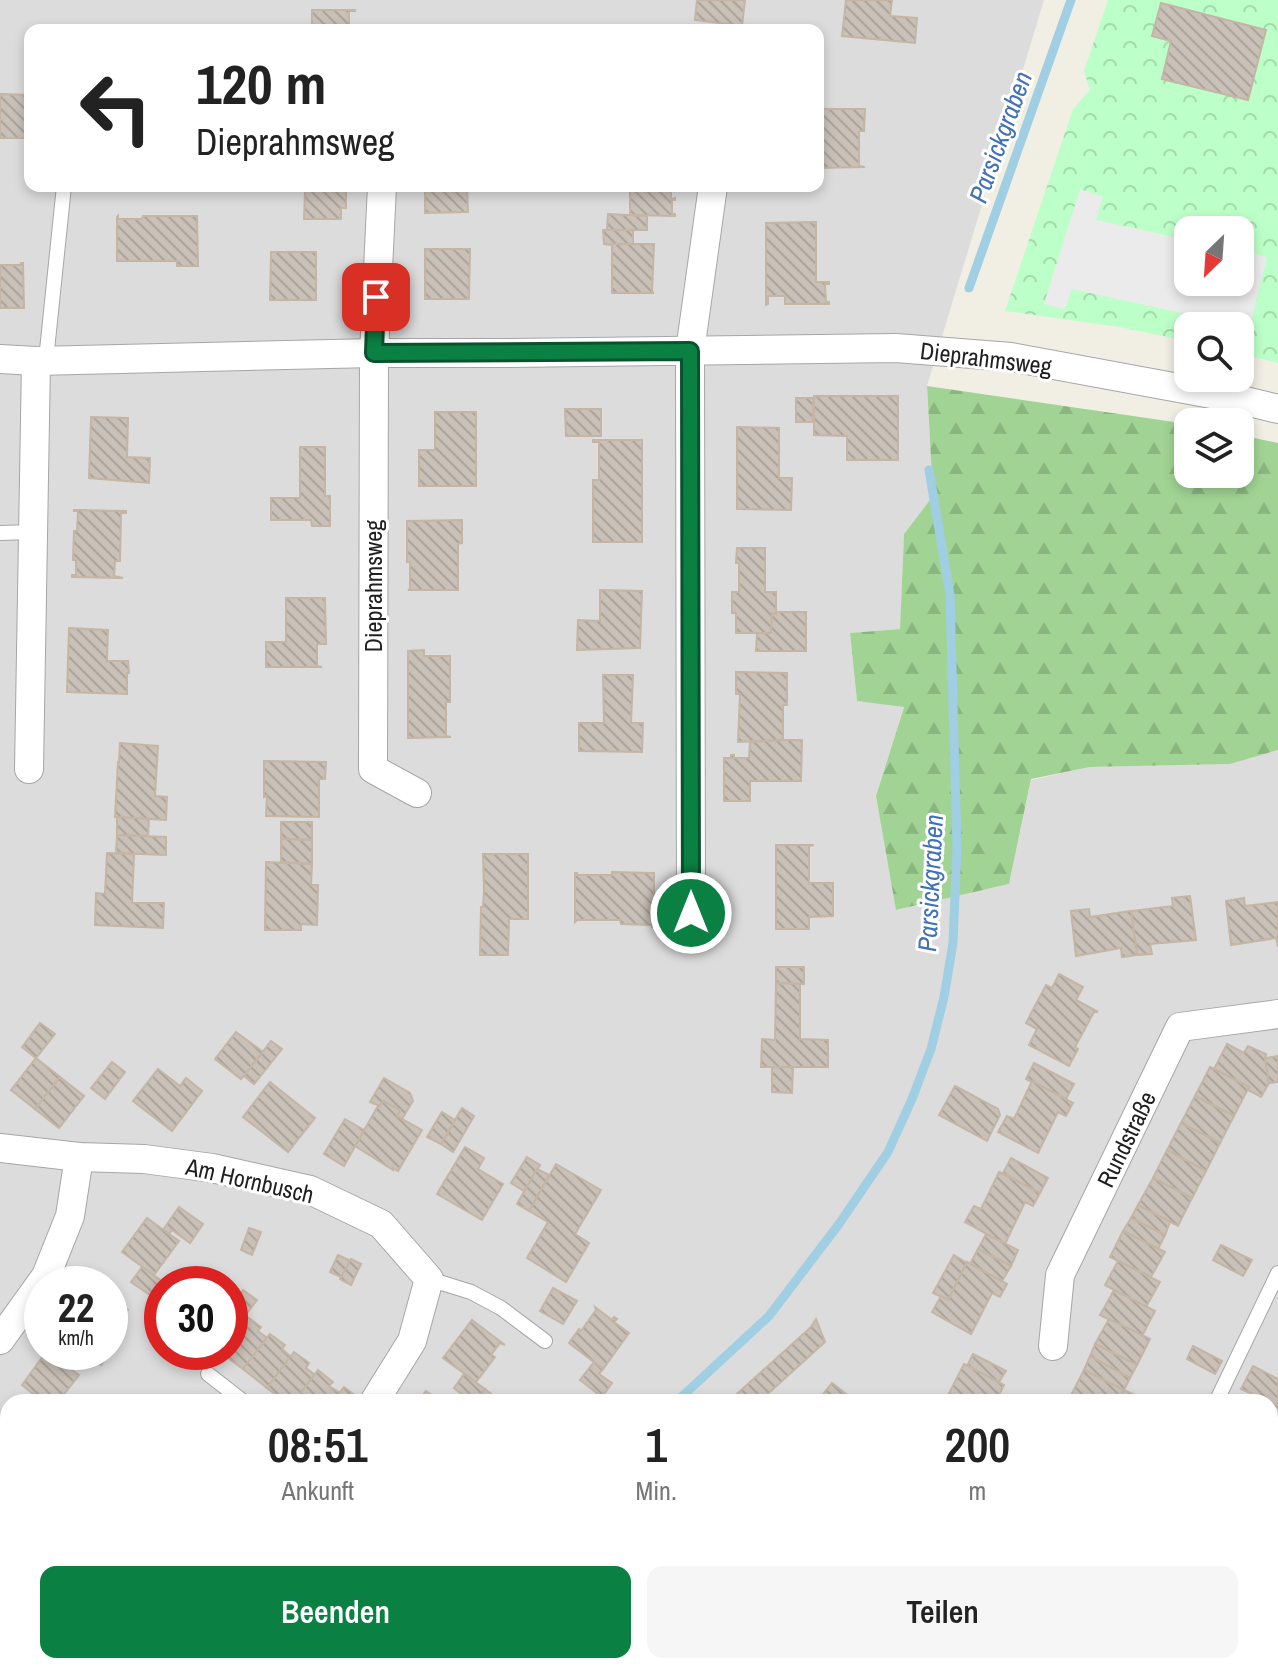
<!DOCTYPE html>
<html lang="de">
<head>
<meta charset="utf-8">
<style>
	body { margin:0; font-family:"Archivo Narrow",sans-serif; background:#f6f6f6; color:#222; height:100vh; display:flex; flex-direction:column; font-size:30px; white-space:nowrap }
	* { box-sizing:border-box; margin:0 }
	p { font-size:26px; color:#767676 }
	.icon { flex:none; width:44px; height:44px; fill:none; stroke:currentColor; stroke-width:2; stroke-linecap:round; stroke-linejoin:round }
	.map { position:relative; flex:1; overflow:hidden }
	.details { position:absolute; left:0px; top:1394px; width:1278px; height:280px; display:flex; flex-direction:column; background:#fff; border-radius:24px 24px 0 0; box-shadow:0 4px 12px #0003 }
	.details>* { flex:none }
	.hud { position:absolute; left:24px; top:24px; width:800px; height:168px; border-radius:16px; box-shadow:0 4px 12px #0003; background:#fff; color:#222; overflow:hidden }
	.needle { width:52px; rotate:205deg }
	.fabs { position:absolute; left:1174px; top:216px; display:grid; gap:16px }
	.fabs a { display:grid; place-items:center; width:80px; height:80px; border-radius:16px; background:#fff; box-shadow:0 4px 12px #0003; font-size:40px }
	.speed { position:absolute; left:24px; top:1266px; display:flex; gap:16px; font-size:40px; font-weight:700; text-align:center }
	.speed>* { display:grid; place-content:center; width:104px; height:104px; border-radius:50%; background:#fff; box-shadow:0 4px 12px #0003; line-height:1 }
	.speed small { font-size:20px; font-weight:400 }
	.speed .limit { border:12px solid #d22; background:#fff; color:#111 }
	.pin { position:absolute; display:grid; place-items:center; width:68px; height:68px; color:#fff; margin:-34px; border-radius:16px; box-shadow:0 4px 12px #0006 }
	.me { position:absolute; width:88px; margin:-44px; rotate:0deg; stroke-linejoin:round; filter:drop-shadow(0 0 6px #0008) }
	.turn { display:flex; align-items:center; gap:28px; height:168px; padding:0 40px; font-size:36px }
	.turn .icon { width:104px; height:104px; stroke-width:2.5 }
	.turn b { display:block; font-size:56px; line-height:68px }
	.eta { display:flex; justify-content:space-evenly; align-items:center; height:136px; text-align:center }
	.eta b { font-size:48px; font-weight:600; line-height:56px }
	.button { display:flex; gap:16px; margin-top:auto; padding:16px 40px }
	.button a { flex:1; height:92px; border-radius:16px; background:#0b8043; color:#fff; font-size:32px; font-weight:600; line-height:92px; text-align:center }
	.button a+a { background:#f6f6f6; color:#222 }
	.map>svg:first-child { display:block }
</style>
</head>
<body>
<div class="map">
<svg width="1278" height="1674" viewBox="0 0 1278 1674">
	<defs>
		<pattern id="forest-firs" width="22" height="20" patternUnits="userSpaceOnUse" patternTransform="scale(2)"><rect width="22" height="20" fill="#a1d494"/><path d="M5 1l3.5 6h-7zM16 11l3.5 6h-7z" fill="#8ab67f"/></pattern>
		<pattern id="park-crowns" width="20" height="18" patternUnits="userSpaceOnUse" patternTransform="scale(2)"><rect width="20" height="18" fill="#bdffc8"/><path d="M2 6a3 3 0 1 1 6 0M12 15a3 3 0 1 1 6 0" fill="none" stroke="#a2daab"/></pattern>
		<pattern id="building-back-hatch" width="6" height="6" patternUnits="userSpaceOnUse" patternTransform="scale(2)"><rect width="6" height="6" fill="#c9c0b7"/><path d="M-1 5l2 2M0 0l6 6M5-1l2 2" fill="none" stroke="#aca59d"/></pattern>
	</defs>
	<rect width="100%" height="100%" fill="#f1eee4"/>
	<!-- residential -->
	<path fill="#dddcdc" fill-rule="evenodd" d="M0,0H1044L927,386L933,496L904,534L900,629L850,633L857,701L904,706L876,796L897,910L1009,884L1031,780L1090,767L1230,764L1278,750V1674H0ZM30,30H818V186H30ZM42,1284H110V1352H42ZM162,1284H230V1352H162ZM8,1402H1270V1666H8Z"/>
	<!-- forest -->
	<polygon fill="url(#forest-firs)" points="927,386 1188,424 1188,474 1240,474 1240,435 1278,443 1278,750 1230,764 1090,767 1031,779 1009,884 896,910 876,796 904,707 857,701 850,633 900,629 904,534 933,496"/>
	<!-- park -->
	<path fill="url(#park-crowns)" fill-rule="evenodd" d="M1108,0H1278V363L1240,354V326H1188V341L1119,327L1005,311L1073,109L1090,90L1084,71ZM1188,230H1240V282H1188Z"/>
	<!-- parking -->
	<polygon fill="#ebebeb" points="1080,189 1103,197 1096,220 1188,240 1188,282 1240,282 1240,251 1267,257 1249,330 1240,326 1072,289 1065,309 1044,304"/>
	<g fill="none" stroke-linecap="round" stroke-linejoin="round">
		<!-- stream -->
		<g stroke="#a0cee3" stroke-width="9">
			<polyline points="969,288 1071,0"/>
			<polyline points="676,1402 769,1316 839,1224 888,1152 912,1099 931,1049 944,997 953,943 957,846 950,595 929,470"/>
			<polyline points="378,1674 387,1666"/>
		</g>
	</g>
	<!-- building -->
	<g fill="url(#building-back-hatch)" stroke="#c4b5a5" stroke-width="2">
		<polygon points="697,0 745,0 742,26 695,20"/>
		<polygon points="846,0 892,0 890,16 917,18 915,43 842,36"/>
		<polygon points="1161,3 1266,30 1248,100 1162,79 1171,41 1152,36"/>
		<polygon points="312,10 355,10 355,11 349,11 349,30 312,30"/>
		<polygon points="0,94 30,95 30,138 0,138"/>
		<polygon points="819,109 865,109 864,131 859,131 859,166 865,167 819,168"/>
		<polygon points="289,186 346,186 346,208 341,208 341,219 304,219 305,191 289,191"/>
		<polygon points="425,186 467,186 468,212 425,213"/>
		<polygon points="630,186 671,186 671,199 675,198 675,200 672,200 672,214 675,214 675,216 630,215"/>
		<polygon points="608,214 647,216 647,230 607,230"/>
		<polygon points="118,216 118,219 142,219 143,216 197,216 198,266 177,266 177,261 117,261 117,217"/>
		<polygon points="816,222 816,282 829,282 829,284 825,284 826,302 829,302 829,304 785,304 785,296 768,296 768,304 766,305 766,223"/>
		<polygon points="603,230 633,230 633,244 604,244"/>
		<polygon points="604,244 654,244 652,292 654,293 612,293 612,245"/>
		<polygon points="425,249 470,249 469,299 425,299"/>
		<polygon points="271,252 316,252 316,300 270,300"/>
		<polygon points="21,263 23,263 24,308 0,308 0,265 21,265"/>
		<polygon points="814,396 898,396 898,460 847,460 847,436 814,435"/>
		<rect x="796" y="398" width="17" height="24"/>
		<polygon points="565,409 601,409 601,436 566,436"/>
		<polygon points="435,412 476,412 476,486 419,486 419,450 435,450"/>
		<polygon points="91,417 128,418 127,457 150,458 149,483 89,478"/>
		<polygon points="737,427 779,428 779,478 792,478 791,510 737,509"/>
		<polygon points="593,440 642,440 642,542 593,542 593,480 599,480 599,442 593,442"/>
		<polygon points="300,447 325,447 325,496 330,496 330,526 312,526 311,520 271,520 271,498 300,498"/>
		<polygon points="74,510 126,511 126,513 121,513 120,561 115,561 114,576 123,578 72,577 72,575 76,575 76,560 73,560 74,531 77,531 78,511 74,511"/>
		<polygon points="462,520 462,543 458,544 458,590 408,590 410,589 410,562 407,562 407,521"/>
		<polygon points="737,548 765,548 765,592 776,592 776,614 772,613 771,633 736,633 736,613 732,613 732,592 739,592 739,563 736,563"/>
		<polygon points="600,590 642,591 640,648 577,650 578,620 600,621"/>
		<polygon points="286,598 325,598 326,644 317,644 317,666 322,667 266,667 266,642 286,642"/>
		<polygon points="776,612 806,612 806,651 756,651 757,633 771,633 772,613 776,614"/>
		<polygon points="69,628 108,630 107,661 128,661 129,673 127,673 127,694 67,692"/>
		<polygon points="424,650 424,656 450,656 450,702 446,702 446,736 451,737 408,738 408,651"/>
		<polygon points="736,672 787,673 787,705 783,705 783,740 738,742 740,694 736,694"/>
		<polygon points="603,675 633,675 631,723 643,723 642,752 579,751 579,723 604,723"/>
		<polygon points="783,740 802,740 801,781 750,781 750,801 724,801 724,758 731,758 731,755 734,755 734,758 749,758 750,742"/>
		<polygon points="120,743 158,746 155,796 167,797 166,820 115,817 118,762 119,762"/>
		<polygon points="264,761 326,762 325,779 319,779 319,817 266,816 267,796 264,797"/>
		<polygon points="117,817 149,819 148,836 117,835"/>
		<polygon points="281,822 312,822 312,840 281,839"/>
		<polygon points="117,835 166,837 166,855 116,853"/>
		<polygon points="281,839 312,840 312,864 281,862"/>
		<polygon points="776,845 814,845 809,846 809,883 833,883 833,916 809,917 809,929 776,929"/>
		<polygon points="107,853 134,854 132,903 164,903 163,928 95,925 96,893 105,894"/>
		<polygon points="483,854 528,854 528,919 509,919 508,955 480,955 481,907 483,907 484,891"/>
		<polygon points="266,862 312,864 311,885 318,885 317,925 301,924 301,930 265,930"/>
		<polygon points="612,872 654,873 654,927 652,927 652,925 621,924 620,920 577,920 575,922 575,873 577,873 577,875 612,875"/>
		<polygon points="1190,896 1196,940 1150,944 1152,954 1137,955 1131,911 1173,906 1172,898"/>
		<polygon points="1244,898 1245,906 1278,902 1278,947 1276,938 1231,945 1226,901"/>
		<polygon points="1089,909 1090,917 1131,911 1137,955 1122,957 1121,948 1076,956 1071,911"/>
		<polygon points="776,967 804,967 804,984 776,983"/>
		<polygon points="1059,974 1083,987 1076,1000 1098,1012 1094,1012 1075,1047 1078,1049 1069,1066 1029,1045 1037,1029 1026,1023 1046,985 1052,988"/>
		<polygon points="776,983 800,984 800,1039 828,1040 828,1067 761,1067 762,1039 775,1040"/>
		<polygon points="40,1023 55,1034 36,1058 22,1047"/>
		<polygon points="236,1032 263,1052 241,1079 215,1059"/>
		<polygon points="271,1041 282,1049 254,1084 244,1076"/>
		<polygon points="1227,1044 1244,1053 1248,1046 1266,1054 1265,1058 1269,1083 1261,1097 1248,1090 1249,1087 1214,1069"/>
		<polygon points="1278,1056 1278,1082 1269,1083 1265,1058"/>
		<polygon points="36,1058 60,1077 35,1109 11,1090"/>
		<polygon points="112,1062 125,1072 105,1099 91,1088"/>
		<polygon points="1034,1063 1074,1084 1066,1099 1026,1079"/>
		<polygon points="772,1067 793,1067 792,1093 772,1092"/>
		<polygon points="1210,1067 1249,1087 1234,1116 1195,1096"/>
		<polygon points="158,1069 180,1086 186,1078 202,1091 172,1131 133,1101"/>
		<polygon points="60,1077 84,1096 59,1128 35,1109"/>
		<polygon points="384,1078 410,1093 413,1101 402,1119 397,1116 400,1110 383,1101 380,1106 370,1102"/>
		<polygon points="1032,1081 1073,1103 1066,1116 1058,1112 1038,1153 998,1132 1007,1116 1014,1119"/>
		<polygon points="270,1082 315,1118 288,1152 243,1117"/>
		<polygon points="955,1086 998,1109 1000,1115 987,1141 939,1115"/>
		<polygon points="1195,1096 1234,1116 1220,1143 1181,1123"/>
		<polygon points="383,1101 400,1110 397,1116 422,1130 398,1171 393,1168 393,1170 355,1146 378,1106 380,1106"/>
		<polygon points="462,1108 474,1116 453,1152 441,1144"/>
		<polygon points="442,1112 455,1120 441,1144 427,1137"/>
		<polygon points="345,1119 364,1130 344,1166 324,1154"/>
		<polygon points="1181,1123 1220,1143 1206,1171 1167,1150"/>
		<polygon points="465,1147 484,1158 478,1169 503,1184 482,1220 437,1194"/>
		<polygon points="1167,1150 1206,1171 1192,1198 1153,1178"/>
		<polygon points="527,1157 540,1165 524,1191 511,1183"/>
		<polygon points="1011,1158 1048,1178 1040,1193 1003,1173"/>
		<polygon points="556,1164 601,1190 575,1234 589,1243 566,1282 527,1258 548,1222 529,1211"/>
		<polygon points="537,1169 549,1175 529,1211 517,1204"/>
		<polygon points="999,1172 1040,1193 1033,1206 1025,1202 1005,1244 965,1222 974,1206 981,1209"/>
		<polygon points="1153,1178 1192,1198 1178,1226 1138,1205"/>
		<polygon points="1138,1205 1170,1222 1165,1235 1131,1218"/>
		<polygon points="179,1207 203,1224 190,1243 172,1230 169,1234 163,1230"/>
		<polygon points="147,1218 179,1241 154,1275 122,1252"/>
		<polygon points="1131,1218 1165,1235 1158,1249 1123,1231"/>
		<polygon points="249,1228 261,1232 252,1255 241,1250"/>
		<polygon points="1123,1231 1165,1252 1151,1277 1110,1257"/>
		<polygon points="986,1234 1018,1250 1011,1266 978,1249"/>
		<polygon points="1221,1245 1252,1260 1243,1276 1213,1260"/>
		<polygon points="978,1249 1011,1266 1002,1281 970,1264"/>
		<polygon points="338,1255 351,1261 341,1277 330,1272"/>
		<polygon points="954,1255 967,1263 948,1300 933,1293"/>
		<polygon points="351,1259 361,1264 351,1285 340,1279"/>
		<polygon points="1118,1261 1160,1282 1146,1307 1105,1285"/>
		<polygon points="967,1262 1007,1284 1000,1297 992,1293 971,1334 932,1312 941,1296 948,1300"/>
		<polygon points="142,1267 163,1282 153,1297 131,1282"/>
		<polygon points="553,1288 577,1301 563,1324 540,1311"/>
		<polygon points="243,1290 257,1300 234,1330 230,1326 230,1311"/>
		<polygon points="1114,1290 1155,1311 1142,1336 1100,1315"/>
		<polygon points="110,1296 128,1310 110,1334"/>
		<polygon points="595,1307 612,1320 614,1317 617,1319 614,1322 629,1333 603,1369 569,1343 579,1329 581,1331 596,1310"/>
		<polygon points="246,1316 261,1327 258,1331 267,1338 243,1369 220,1352 230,1352 230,1336"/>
		<polygon points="816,1319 825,1342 759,1402 728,1402 811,1327"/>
		<polygon points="1109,1319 1150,1339 1137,1365 1095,1344"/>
		<polygon points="472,1320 505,1345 500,1343 491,1355 495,1357 476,1382 443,1358"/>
		<polygon points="270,1334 285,1345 282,1349 291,1357 267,1388 243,1369"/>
		<polygon points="1095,1344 1137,1365 1130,1378 1090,1356"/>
		<polygon points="1193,1346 1222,1361 1215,1374 1187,1359"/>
		<polygon points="110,1349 112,1350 101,1365 84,1352 110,1352"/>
		<polygon points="46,1352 79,1375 58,1402 43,1402 22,1385"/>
		<polygon points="294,1352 309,1363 306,1368 315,1375 294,1402 285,1402 267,1388"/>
		<polygon points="973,1354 1006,1371 999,1382 967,1366"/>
		<polygon points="1090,1356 1130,1378 1124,1390 1084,1370"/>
		<polygon points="594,1362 603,1369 599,1374 612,1383 602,1397 580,1380"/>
		<polygon points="964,1364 1004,1385 997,1399 989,1395 985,1402 936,1402 938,1398 945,1401"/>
		<polygon points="1253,1366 1278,1379 1278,1408 1270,1402 1241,1389"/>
		<polygon points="318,1370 333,1382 329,1386 340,1393 333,1402 294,1402"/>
		<polygon points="1084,1370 1124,1390 1118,1402 1079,1402 1070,1397"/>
		<polygon points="464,1374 485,1389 475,1402 472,1402 454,1388"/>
		<polygon points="832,1383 850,1397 847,1402 817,1402"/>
		<polygon points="344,1387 357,1397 353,1402 333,1402"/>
		<polygon points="485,1389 499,1400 497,1402 475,1402"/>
		<polygon points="1124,1390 1139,1397 1137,1402 1118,1402"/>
		<polygon points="426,1391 442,1402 418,1402"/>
		<polygon points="0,1419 8,1425 8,1469 3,1475 0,1473"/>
		<polygon points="1270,1444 1278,1449 1278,1477 1270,1473"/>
		<polygon points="0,1473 8,1479 8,1501 0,1496"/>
		<polygon points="0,1597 8,1603 8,1637 0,1648"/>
		<polygon points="177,1666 215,1666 209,1674 176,1674 172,1672"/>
		<polygon points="215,1666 233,1666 244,1674 209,1674"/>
		<polygon points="493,1666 526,1666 518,1674 501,1674"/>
		<polygon points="718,1666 711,1674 704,1674 694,1667"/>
		<polygon points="718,1666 742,1666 735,1674 711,1674"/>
		<polygon points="742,1666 760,1666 762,1668 765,1666 775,1673 735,1674"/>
		<polygon points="1079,1666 1111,1666 1105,1674 1073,1674"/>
	</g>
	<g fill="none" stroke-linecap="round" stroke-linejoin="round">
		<defs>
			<g id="lane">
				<polyline points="46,360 64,186"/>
				<polyline points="0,533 33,532"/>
				<polyline points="429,1279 471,1292 501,1308 545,1341"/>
				<polyline points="208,1374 244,1402"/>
				<polyline points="1216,1402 1278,1273"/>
			</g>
			<g id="street">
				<polyline points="382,186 374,353 373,769 417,793"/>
				<polyline points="0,359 36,361 374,353 510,353 896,348 1011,357 1233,398 1278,409"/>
				<polyline points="29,769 36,361"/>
				<polyline points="691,913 690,351 713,186"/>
				<polyline points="0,1148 79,1157 144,1159 212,1168 310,1190 381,1224 429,1279 412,1341 374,1402"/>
				<polyline points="0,1340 46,1276 70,1216 79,1157"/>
				<polyline points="1053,1346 1060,1275 1180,1027 1278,1014"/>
				<polyline points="639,1666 648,1674"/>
				<polyline points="1001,1674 1008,1666"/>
			</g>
		</defs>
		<!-- lane casing -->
		<use href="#lane" stroke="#a6a6a6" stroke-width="16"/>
		<!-- street casing -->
		<use href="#street" stroke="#a6a6a6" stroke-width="30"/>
		<!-- lane -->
		<use href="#lane" stroke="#fff" stroke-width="14"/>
		<!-- street -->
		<use href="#street" stroke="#fff" stroke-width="28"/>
	</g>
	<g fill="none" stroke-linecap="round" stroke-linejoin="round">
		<defs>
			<polyline id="route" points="376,297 374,353 690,351 691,913"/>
		</defs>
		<!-- route casing -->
		<use href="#route" stroke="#07532c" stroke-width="20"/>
		<!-- route -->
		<use href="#route" stroke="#0b8043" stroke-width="14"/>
	</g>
	<g text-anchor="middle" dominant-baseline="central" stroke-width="6" stroke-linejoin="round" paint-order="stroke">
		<!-- street labels -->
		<g font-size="24" fill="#1f1f1f" stroke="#fff">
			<text transform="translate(986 358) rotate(7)">Dieprahmsweg</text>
			<text transform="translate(373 586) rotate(-90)">Dieprahmsweg</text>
			<text transform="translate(1126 1139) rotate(-64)">Rundstraße</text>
			<text transform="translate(250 1180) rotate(13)">Am Hornbusch</text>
		</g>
		<!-- water labels -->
		<g font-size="26" font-style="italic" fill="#4172b9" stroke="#fff">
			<text transform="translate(1000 137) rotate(-70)">Parsickgraben</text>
			<text transform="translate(930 883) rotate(-87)">Parsickgraben</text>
		</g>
	</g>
</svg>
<div class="fabs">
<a><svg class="needle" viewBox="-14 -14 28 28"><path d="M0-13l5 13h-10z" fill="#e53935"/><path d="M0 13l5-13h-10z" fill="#767676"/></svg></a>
<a><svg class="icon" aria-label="search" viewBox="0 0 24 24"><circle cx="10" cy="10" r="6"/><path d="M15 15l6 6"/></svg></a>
<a><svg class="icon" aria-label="layers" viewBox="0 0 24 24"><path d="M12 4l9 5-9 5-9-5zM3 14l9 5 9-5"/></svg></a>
</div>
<div class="speed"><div>22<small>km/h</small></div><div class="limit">30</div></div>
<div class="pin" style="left:376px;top:297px;background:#d93025"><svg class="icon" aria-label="arrive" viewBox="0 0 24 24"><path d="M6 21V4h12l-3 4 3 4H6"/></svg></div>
<svg class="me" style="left:691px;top:913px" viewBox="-20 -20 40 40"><circle r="17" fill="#0b8043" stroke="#fff" stroke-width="3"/><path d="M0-11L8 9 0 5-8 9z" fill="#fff"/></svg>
<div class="hud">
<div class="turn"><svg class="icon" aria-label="left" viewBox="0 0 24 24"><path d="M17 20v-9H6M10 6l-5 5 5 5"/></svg><div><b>120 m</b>Dieprahmsweg</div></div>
</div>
<section class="details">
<div class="eta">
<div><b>08:51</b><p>Ankunft</p></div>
<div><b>1</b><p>Min.</p></div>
<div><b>200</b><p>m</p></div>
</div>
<div class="button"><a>Beenden</a><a>Teilen</a></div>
</section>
</div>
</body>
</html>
